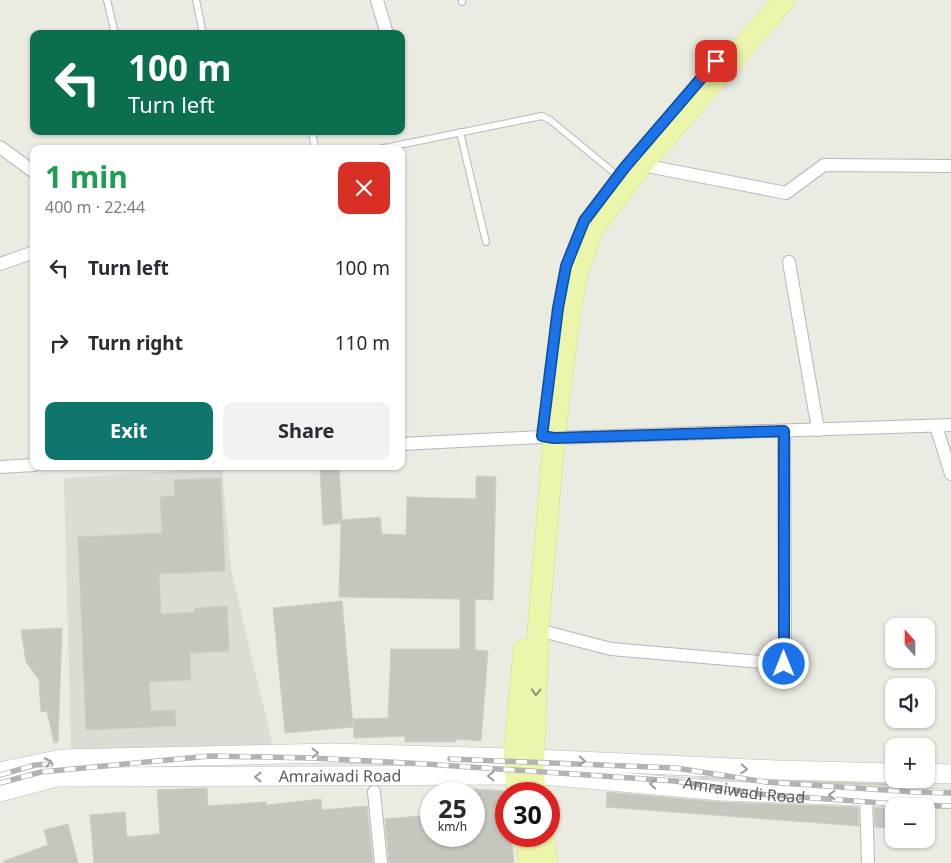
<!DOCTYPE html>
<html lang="en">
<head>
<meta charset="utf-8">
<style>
	body { margin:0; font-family:"Noto Sans",sans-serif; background:#f2f2f3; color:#2b2b33; height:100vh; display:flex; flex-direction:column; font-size:19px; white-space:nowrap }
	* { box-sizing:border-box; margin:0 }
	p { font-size:16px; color:#7c7c81 }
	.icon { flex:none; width:28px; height:28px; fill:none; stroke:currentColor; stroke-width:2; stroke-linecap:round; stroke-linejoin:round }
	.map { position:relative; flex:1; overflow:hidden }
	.panel { position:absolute; left:30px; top:145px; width:375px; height:325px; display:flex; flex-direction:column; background:#fff; border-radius:10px; box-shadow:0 1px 4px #0004 }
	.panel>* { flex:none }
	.guide { position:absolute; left:30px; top:30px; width:375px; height:105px; border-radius:10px; box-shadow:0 1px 4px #0004; background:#0b6e4f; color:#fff; overflow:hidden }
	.needle { width:32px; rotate:339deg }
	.controls { position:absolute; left:885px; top:618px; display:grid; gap:10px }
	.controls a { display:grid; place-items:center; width:50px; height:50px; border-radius:10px; background:#fff; box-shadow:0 1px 4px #0004; font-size:25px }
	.speed { position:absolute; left:420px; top:782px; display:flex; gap:10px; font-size:25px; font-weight:700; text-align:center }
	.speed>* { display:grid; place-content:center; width:65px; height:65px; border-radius:50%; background:#fff; box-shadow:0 1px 4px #0004; line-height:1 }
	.speed small { font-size:12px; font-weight:400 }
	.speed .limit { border:8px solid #d22; background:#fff; color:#111 }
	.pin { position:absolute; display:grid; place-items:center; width:42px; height:42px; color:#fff; margin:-21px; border-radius:10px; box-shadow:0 2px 8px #0006 }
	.me { position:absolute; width:55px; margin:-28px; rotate:0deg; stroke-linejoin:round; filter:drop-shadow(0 0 4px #0008) }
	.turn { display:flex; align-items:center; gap:18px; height:105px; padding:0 15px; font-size:22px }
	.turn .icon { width:65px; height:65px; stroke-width:2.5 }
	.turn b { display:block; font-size:35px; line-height:42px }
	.round { display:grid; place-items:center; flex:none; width:52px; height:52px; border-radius:10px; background:#f2f2f3 }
	.summary { display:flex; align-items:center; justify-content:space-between; height:85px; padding:0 15px }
	h1 { font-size:30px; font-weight:700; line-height:38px; color:#1e9e55 }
	.button { display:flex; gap:10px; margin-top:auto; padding:10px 15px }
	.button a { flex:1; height:58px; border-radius:10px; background:#0f766e; color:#fff; font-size:20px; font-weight:700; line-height:58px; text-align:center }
	.button a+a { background:#f2f2f3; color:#2b2b33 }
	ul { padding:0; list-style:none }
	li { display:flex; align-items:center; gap:15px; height:75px; padding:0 15px }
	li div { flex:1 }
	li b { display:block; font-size:19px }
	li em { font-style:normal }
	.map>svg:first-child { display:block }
</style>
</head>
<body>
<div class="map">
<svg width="951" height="863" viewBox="0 0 951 863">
	<rect width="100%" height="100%" fill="#eaebe1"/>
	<!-- industrial -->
	<polygon fill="#dcdcd5" points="222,468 231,570 273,747 71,753 64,478"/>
	<!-- building -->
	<g fill="#c6c6bd" stroke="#cecec0">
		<polygon points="339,468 342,520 380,517 382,534 406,535 407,497 476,499 476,476 496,477 493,600 475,599 475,650 488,651 481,741 456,739 456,742 405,742 405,736 354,738 353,719 388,718 391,649 460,649 460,599 339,597 341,523 323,525 320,469"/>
		<polygon points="221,478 225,571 159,574 161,614 195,612 194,608 227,606 229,651 190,653 191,680 149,682 151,711 175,710 176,726 86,730 78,537 162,533 160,497 175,496 174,480"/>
		<polygon points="342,601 353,727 285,733 273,608"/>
		<polygon points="62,628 58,742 54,743 47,711 41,712 39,680 26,662 21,630"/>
		<polygon points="699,778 894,784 900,783 904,779 917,779 920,783 927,784 926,787"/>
		<polygon points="207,788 208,806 266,802 267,805 321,799 322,810 367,806 373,863 94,863 90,815 125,812 127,837 160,834 157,790"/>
		<polygon points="474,789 505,791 506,836 511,836 514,863 389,863 385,819 431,815 431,836 474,836"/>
		<polygon points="607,792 720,802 858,807 859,826 606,807"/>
		<polygon points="874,808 894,808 894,828 875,827"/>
		<polygon points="68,824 78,863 4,863 4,861 48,845 44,830"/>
	</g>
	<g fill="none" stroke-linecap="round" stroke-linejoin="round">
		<defs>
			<g id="service">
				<polyline points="107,0 115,34"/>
				<polyline points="196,0 203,34"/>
				<polyline points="462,0 462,2"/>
				<polyline points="312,131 315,149"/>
				<polyline points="460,132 486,242"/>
				<polyline points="379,149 542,116 550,120 618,176"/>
			</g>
			<g id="minor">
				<polyline points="377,0 387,34"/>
				<polyline points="0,147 34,172"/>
				<polyline points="642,165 786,193 824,165 951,166"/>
				<polyline points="789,262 818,430"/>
				<polyline points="0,264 34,252"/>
				<polyline points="936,426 951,474"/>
				<polyline points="401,444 542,437 554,438 951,425"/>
				<polyline points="0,467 34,465"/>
				<polyline points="538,630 611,649 785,664 784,431"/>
				<polyline points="374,792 381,863"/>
				<polyline points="866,796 868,863"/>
			</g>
			<g id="secondary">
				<polyline points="0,772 62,759 332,753 514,758 776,770 894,773"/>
				<polyline points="926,773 951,774"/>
				<path id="s1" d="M0,792L56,777L515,775L533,774L721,791L951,799"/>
			</g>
			<g id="primary">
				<polyline points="518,794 514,758 524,650"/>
				<polyline points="536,794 533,774 538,630 554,438 570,310 578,269 594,227 634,174 784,0"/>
				<polyline points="525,836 530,863"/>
				<polyline points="543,836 547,863"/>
			</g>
		</defs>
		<!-- service casing -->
		<use href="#service" stroke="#b6b7bc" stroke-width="8"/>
		<!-- minor casing -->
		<use href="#minor" stroke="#b6b7bc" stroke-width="14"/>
		<!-- secondary casing -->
		<use href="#secondary" stroke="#babac1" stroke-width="20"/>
		<!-- primary casing -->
		<use href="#primary" stroke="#dee064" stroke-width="22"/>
		<!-- service -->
		<use href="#service" stroke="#fff" stroke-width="6"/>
		<!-- minor -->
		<use href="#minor" stroke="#fff" stroke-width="12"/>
		<!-- secondary -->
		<use href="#secondary" stroke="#fff" stroke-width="19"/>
		<!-- primary -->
		<use href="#primary" stroke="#ebf5ab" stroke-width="21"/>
		<defs>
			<g id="rail">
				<polyline points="450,759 676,768 766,782 915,792 951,793"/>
				<polyline points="0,775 35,765 51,764"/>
				<path id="s2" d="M0,783L41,772L210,756L312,758L426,764L675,781L760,794L910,805L951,806"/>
			</g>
		</defs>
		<!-- rail casing -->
		<use href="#rail" stroke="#b3b3b4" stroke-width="5.5"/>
		<!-- rail -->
		<use href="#rail" stroke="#fff" stroke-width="4" stroke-dasharray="11" stroke-linecap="butt"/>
	</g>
	<!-- one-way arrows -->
	<defs><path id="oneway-chevron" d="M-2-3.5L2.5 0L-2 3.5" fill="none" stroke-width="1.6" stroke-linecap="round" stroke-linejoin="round" transform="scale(1.25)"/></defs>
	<use stroke="#8c907a" href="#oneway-chevron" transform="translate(536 692) rotate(92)"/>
	<g stroke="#9b9ca0">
		<use href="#oneway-chevron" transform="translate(315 753) rotate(-1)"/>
		<use href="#oneway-chevron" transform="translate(582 761) rotate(3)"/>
		<use href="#oneway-chevron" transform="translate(48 762) rotate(-12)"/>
		<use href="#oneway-chevron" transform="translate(744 769) rotate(3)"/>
		<use href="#oneway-chevron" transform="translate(491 776) rotate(180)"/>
		<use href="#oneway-chevron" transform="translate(258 777) rotate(180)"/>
		<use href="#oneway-chevron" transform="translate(653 784) rotate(-175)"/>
		<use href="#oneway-chevron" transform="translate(832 795) rotate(-178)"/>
	</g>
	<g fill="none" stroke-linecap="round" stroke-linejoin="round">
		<defs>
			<polyline id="route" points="716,61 625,167 584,221 566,266 558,308 542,436 554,438 784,431 784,664"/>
		</defs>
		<!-- route casing -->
		<use href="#route" stroke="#114b97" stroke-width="12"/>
		<!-- route -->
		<use href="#route" stroke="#1a73e8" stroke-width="9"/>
	</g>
	<g text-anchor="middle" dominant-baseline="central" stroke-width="4" stroke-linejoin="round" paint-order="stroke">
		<!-- street labels -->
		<g font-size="16" fill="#595a60" stroke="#fff">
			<text stroke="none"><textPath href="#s1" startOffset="342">Amraiwadi Road</textPath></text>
			<text stroke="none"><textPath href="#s2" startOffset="748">Amraiwadi Road</textPath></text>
		</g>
	</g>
</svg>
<div class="controls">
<a><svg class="needle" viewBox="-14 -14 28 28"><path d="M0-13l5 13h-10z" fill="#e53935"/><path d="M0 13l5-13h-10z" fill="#7c7c81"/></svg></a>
<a><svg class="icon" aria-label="sound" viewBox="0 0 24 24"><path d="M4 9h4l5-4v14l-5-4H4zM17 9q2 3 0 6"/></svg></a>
<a>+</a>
<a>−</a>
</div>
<div class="speed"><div>25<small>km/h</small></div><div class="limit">30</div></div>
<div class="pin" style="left:716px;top:61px;background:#d93025"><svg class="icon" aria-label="arrive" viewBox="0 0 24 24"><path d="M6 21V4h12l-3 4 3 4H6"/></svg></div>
<svg class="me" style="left:784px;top:664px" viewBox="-20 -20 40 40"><circle r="17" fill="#1a73e8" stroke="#fff" stroke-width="3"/><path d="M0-11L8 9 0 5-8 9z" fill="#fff"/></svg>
<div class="guide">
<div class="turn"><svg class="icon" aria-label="left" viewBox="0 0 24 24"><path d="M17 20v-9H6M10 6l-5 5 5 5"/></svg><div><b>100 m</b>Turn left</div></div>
</div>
<section class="panel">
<div class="summary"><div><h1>1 min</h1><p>400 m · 22:44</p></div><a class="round" style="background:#d93025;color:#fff"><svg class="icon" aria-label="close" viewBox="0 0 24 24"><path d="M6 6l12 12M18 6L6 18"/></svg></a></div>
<ul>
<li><svg class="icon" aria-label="left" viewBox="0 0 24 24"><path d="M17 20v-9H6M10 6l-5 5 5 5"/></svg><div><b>Turn left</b></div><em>100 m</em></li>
<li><svg class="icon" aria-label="right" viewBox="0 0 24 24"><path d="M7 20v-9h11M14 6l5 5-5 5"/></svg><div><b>Turn right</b></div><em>110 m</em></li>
</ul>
<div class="button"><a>Exit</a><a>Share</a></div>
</section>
</div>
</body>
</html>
